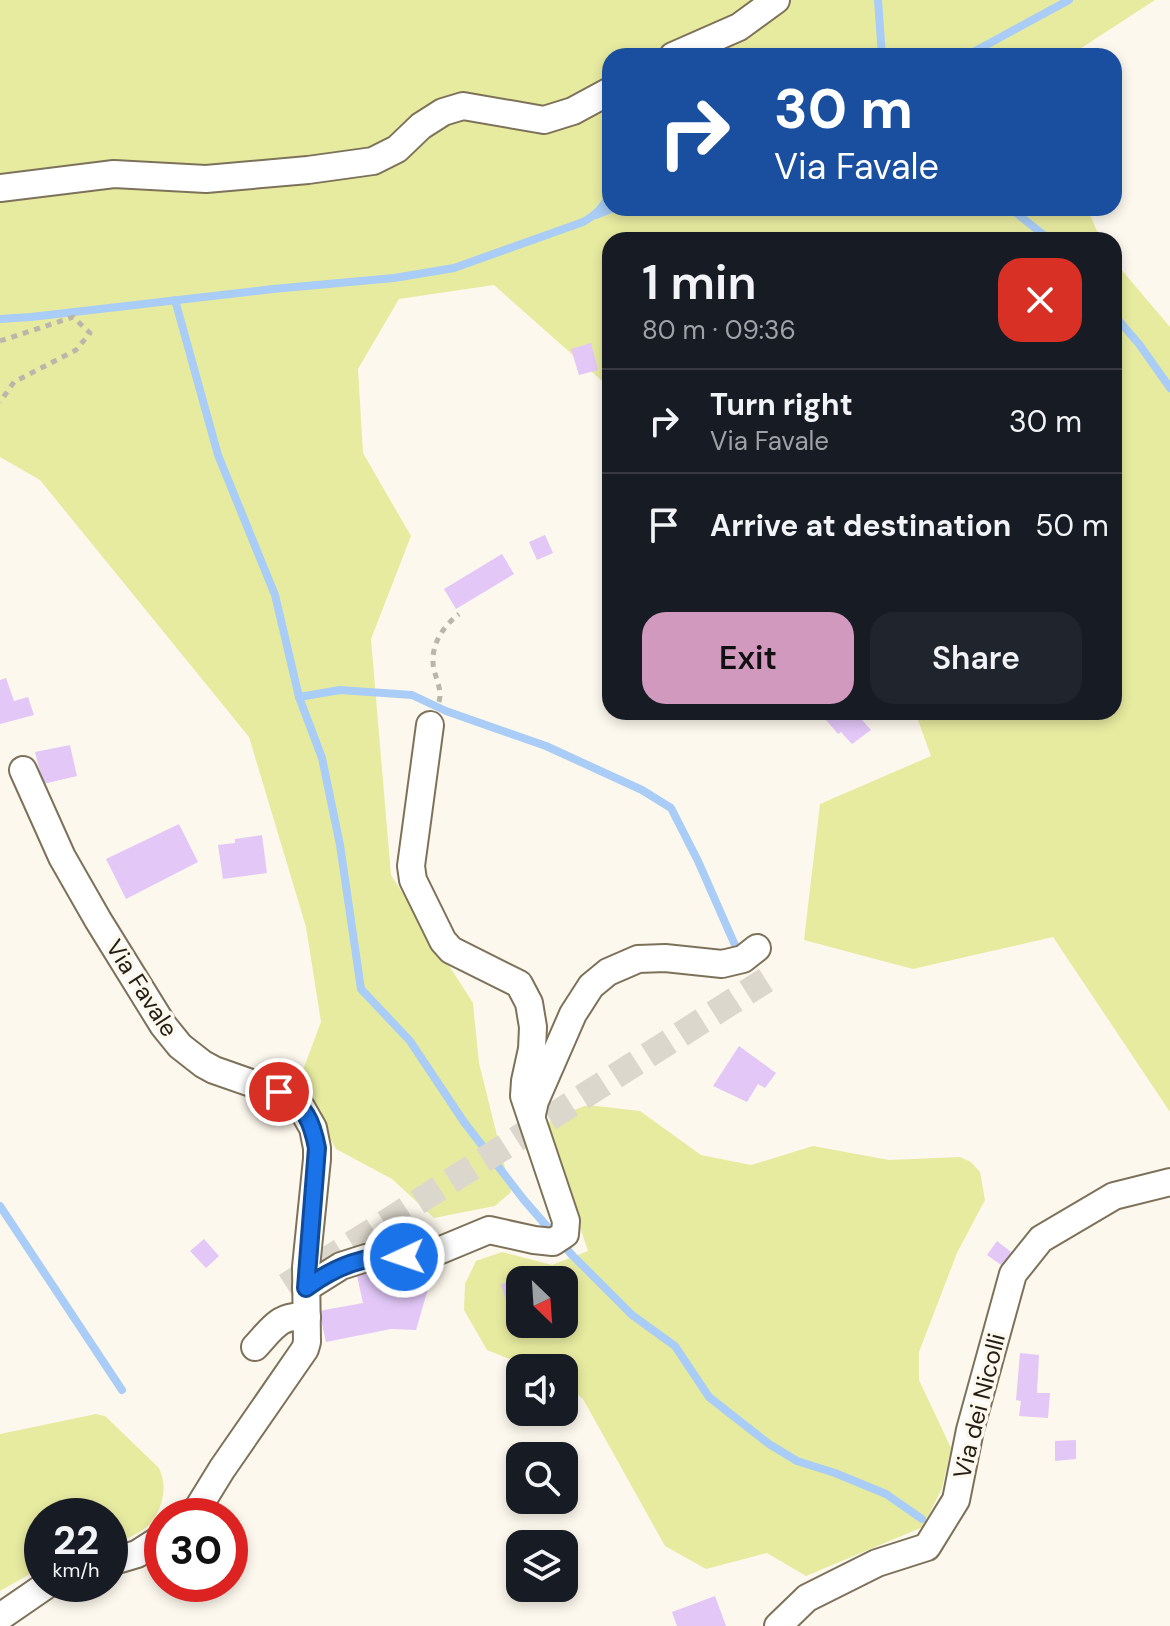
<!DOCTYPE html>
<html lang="en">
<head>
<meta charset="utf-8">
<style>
	body { margin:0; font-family:"DM Sans",sans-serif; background:#20242c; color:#f1f3f6; height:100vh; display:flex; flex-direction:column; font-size:30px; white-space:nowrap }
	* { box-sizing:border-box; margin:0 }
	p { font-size:26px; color:#9ea1a6 }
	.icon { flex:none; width:44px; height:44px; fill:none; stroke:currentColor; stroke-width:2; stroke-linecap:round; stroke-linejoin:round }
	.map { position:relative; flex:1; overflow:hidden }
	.sheet { position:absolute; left:602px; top:232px; width:520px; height:488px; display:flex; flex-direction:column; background:#171b24; border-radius:24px; box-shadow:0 4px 12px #0003 }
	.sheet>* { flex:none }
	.top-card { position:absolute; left:602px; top:48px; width:520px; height:168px; border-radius:24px; box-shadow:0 4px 12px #0003; background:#1a4fa0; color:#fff; overflow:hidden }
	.needle { width:52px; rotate:155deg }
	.fabs { position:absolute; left:506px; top:1266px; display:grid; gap:16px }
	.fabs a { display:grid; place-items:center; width:72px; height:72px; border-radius:16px; background:#171b24; box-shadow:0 4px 12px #0003; font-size:40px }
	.speed { position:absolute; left:24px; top:1498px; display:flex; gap:16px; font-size:40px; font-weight:700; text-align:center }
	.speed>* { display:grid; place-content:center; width:104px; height:104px; border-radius:50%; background:#171b24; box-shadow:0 4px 12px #0003; line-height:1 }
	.speed small { font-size:20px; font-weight:400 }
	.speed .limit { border:12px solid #d22; background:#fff; color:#111 }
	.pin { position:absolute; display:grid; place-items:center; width:68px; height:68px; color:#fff; margin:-34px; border:4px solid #fff; border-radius:50%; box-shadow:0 2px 8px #0007 }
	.me { position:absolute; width:88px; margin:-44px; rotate:267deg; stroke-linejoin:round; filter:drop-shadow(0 0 6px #0008) }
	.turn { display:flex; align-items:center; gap:28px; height:168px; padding:0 40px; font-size:36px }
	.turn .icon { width:104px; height:104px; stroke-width:2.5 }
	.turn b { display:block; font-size:56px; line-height:68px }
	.round { display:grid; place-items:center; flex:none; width:84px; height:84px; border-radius:24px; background:#20242c }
	.head { display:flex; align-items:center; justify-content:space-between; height:136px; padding:0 40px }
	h1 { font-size:48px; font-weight:600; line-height:60px }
	.action { display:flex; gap:16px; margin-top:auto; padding:16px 40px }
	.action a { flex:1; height:92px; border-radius:24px; background:#d299bf; color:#111; font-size:32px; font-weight:600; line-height:92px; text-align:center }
	.action a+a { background:#20242c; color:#f1f3f6 }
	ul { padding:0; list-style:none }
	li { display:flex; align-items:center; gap:24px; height:104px; padding:0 40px; border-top:2px solid #363941 }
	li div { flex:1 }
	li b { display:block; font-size:30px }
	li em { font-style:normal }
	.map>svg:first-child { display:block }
</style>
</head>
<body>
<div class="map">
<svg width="1170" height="1626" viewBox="0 0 1170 1626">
	<rect width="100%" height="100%" fill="#fdf8ed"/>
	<!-- green -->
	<g fill="#e7eba0" fill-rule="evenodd">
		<polygon points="0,0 1155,0 1069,56 610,56 610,208 1087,208 1101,240 610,240 610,388 494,285 399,299 358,369 363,453 411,536 371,639 391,875 473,1003 479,1063 511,1192 495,1206 434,1218 392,1179 336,1149 298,1083 321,1022 306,927 249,737 40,480 0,457"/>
		<polygon points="1114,261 1170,327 1170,1112 1053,937 913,969 804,940 820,804 931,756 915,712 1114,712"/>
		<path d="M588,1105L640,1111L701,1155L751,1165L813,1146L889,1160L960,1157L971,1162L980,1172L985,1200L957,1253L919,1352V1380L951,1448L942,1488L923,1527L806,1576L767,1553L706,1569L665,1546L583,1399L564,1382V1368H532L487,1350L464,1310L465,1284L476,1261L502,1252L552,1265L588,1251L547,1130L551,1118ZM520,1280H564V1324H520Z"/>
		<path d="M96,1414L105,1416L159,1468C168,1487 163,1508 150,1524C143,1532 121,1541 110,1547V1516H42V1567L0,1591V1434Z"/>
	</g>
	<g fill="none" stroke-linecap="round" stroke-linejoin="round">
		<!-- stream -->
		<g stroke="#a9cdf6" stroke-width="8">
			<polyline points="878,0 882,56"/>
			<polyline points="966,56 1069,0"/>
			<polyline points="610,178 608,180 610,185"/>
			<polyline points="1010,208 1050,240"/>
			<polyline points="596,215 614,208"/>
			<polyline points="175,300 218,455 275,595 299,697 322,758 340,845 361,989 410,1041 464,1122 524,1200 572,1255 632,1315 675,1346 709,1397 769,1444 797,1461 835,1473 886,1494 922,1519"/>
			<polyline points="1114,315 1139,344 1170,388"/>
			<path d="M0,319L31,317L273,289L394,278L454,268L583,222C596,215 605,206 610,192"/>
			<polyline points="299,697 340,690 412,695 446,711 546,746 642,790 671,808 698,861 738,952"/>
			<polyline points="0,1206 122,1390"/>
		</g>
	</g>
	<!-- building -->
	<g fill="#e2c7f7">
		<polygon points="591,343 598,370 579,375 571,349"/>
		<polygon points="545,535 553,553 537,560 529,542"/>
		<polygon points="502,554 514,574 456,609 444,589"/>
		<polygon points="6,678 14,701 28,697 34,715 0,724 0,680"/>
		<polygon points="819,712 855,712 871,730 852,744 841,732 838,734"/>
		<polygon points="70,745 77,776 43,784 35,752"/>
		<polygon points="179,824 198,862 126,899 106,859"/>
		<polygon points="262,835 267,873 223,879 218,845 235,843 235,839"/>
		<polygon points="739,1046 776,1073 765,1088 758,1084 747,1102 713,1086"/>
		<polygon points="204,1239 219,1256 206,1268 190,1251"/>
		<polygon points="997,1241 1011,1252 1004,1267 987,1255"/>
		<polygon points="401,1264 399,1273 430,1282 416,1330 391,1329 326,1342 319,1311 363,1303 356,1271"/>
		<polygon points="520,1279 520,1311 510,1314 501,1284"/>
		<polygon points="1020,1353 1039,1355 1037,1393 1050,1393 1048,1418 1019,1416 1021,1401 1016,1400"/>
		<polygon points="1076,1440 1076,1459 1055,1461 1055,1441"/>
		<polygon points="715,1596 726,1626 677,1626 672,1612"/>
	</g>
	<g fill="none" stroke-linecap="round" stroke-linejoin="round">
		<!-- minor-tunnel -->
		<polyline stroke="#dcd7cc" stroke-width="26" stroke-dasharray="26 13" stroke-linecap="butt" points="286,1286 766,980"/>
		<defs>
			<g id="minor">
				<polyline points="673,56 739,27 776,0"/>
				<polyline points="0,188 114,174 206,179 308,170 373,161 397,149 421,126 443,112 463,106 544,120 573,111 610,91"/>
				<polyline points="23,770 62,857 98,920 163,1025 180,1046 203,1064 214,1070 291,1097 301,1107 313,1128 317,1148 317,1159 306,1267 307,1342 305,1349 222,1469 198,1508 189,1516"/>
				<polyline points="532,1114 535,1101 573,1014 591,986 608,972 638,959 665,958 722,964 743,959 757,948"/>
				<polyline points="306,1288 341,1266 366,1258 387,1256 424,1257 489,1230 534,1240 553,1242 565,1234 566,1221 524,1096 525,1081 532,1049 533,1027 529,1003 519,984 451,950 443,941 413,880 411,866 430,725"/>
				<path d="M255,1347C272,1329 280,1313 307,1317"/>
				<polyline points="110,1562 137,1554 162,1538"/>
				<polyline points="0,1617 48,1584"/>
				<polyline points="778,1626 807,1598 877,1563 927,1547 956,1500 970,1430 1013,1274 1041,1239 1114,1196 1170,1182"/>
			</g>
		</defs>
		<!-- minor casing -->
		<use href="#minor" stroke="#7d7259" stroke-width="30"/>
		<!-- path -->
		<g stroke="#bbb6ab" stroke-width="5" stroke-dasharray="6 6" stroke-linecap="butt">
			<polyline points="0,341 73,317 90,333 76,350 14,382 0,402"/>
			<path d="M439,702C442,691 437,681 434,670C429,647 442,627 459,614"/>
		</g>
		<!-- minor -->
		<use href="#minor" stroke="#fff" stroke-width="26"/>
	</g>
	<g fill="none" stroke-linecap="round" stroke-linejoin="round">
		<defs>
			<path id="route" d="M279,1092C305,1104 312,1122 317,1148L306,1288C336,1266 366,1254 404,1257"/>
		</defs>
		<!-- route casing -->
		<use href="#route" stroke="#114b97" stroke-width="20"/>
		<!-- route -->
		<use href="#route" stroke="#1a73e8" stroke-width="14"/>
	</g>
	<g text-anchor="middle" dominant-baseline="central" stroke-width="7" stroke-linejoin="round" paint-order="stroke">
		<!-- street labels -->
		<g font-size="24" fill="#231e14" stroke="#fdf8ed">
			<text transform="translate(142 988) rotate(57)">Via Favale</text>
			<text transform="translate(979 1406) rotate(-76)">Via dei Nicolli</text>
		</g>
	</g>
</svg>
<div class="fabs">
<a><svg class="needle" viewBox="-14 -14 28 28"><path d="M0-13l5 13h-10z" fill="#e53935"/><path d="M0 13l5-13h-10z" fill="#9ea1a6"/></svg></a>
<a><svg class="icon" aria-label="sound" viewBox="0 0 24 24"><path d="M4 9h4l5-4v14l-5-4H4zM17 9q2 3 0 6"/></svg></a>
<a><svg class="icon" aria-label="search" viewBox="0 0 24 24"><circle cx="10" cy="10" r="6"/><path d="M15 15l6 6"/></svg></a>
<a><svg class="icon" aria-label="layers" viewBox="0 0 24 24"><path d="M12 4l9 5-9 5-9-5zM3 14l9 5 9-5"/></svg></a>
</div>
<div class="speed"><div>22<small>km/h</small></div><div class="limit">30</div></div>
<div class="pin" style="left:279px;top:1092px;background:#d93025"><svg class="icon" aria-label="arrive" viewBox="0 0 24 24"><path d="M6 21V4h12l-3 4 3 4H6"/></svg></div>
<svg class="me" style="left:404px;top:1257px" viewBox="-20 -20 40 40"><circle r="17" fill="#1a73e8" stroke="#fff" stroke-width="3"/><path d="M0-11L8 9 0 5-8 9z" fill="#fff"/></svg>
<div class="top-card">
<div class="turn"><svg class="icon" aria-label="right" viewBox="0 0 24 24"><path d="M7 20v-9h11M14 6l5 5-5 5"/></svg><div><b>30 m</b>Via Favale</div></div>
</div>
<section class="sheet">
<div class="head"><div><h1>1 min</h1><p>80 m · 09:36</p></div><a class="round" style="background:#d93025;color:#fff"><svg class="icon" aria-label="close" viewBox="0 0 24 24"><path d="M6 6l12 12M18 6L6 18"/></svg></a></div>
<ul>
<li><svg class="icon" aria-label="right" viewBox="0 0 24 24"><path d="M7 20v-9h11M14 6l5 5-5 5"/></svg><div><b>Turn right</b><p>Via Favale</p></div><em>30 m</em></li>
<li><svg class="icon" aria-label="arrive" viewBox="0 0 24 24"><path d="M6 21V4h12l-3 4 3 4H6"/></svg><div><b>Arrive at destination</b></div><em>50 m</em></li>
</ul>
<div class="action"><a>Exit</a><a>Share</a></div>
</section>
</div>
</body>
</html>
